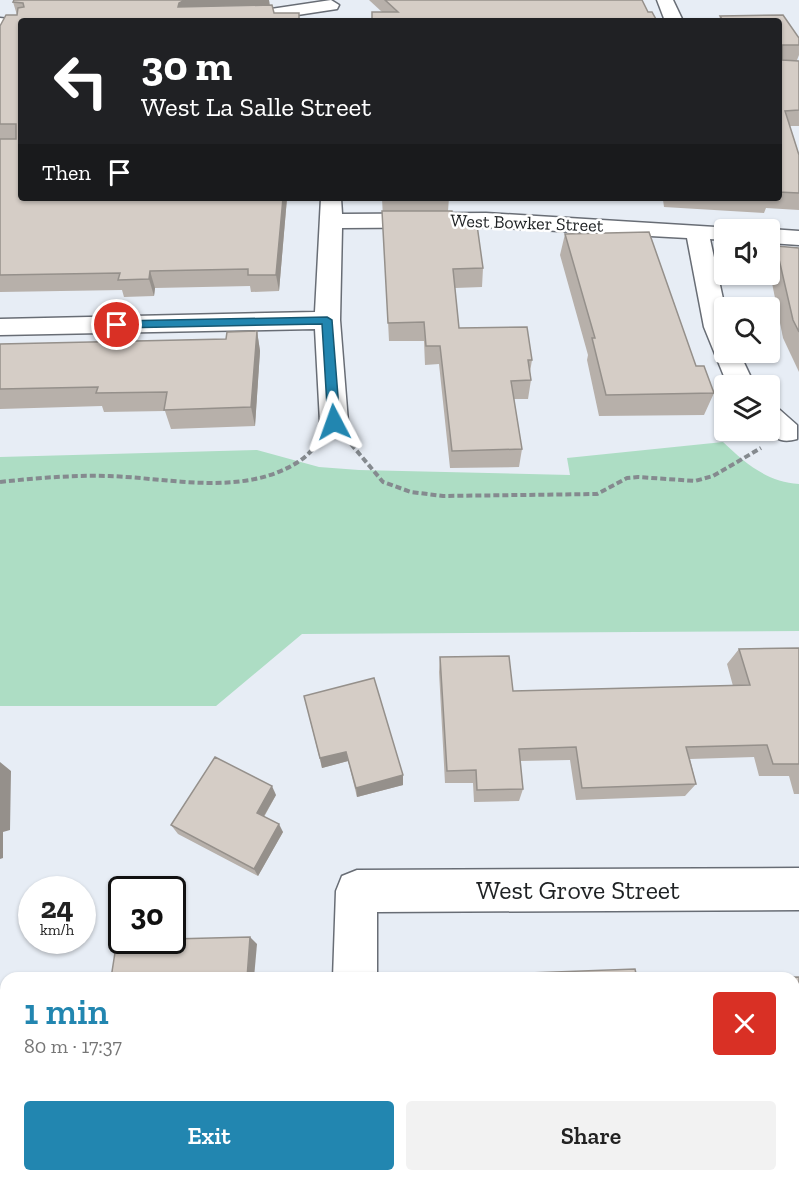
<!DOCTYPE html>
<html lang="en">
<head>
<meta charset="utf-8">
<style>
	body { margin:0; font-family:"Zilla Slab",serif; background:#f2f2f2; color:#222; height:100vh; display:flex; flex-direction:column; font-size:22px; white-space:nowrap }
	* { box-sizing:border-box; margin:0 }
	p { font-size:20px; color:#767676 }
	.icon { flex:none; width:33px; height:33px; fill:none; stroke:currentColor; stroke-width:2; stroke-linecap:round; stroke-linejoin:round }
	.map { position:relative; flex:1; overflow:hidden }
	.panel { position:absolute; left:0px; top:972px; width:800px; height:210px; display:flex; flex-direction:column; background:#fff; border-radius:18px 18px 0 0; box-shadow:0 2px 4px #0004 }
	.panel>* { flex:none }
	.banner { position:absolute; left:18px; top:18px; width:764px; height:183px; border-radius:6px; box-shadow:0 2px 4px #0004; background:#202124; color:#fff; overflow:hidden }
	.tools { position:absolute; left:714px; top:219px; display:grid; gap:12px }
	.tools a { display:grid; place-items:center; width:66px; height:66px; border-radius:6px; background:#fff; box-shadow:0 2px 4px #0004; font-size:30px }
	.speed { position:absolute; left:18px; top:876px; display:flex; gap:12px; font-size:30px; font-weight:700; text-align:center }
	.speed>* { display:grid; place-content:center; width:78px; height:78px; border-radius:50%; background:#fff; box-shadow:0 2px 4px #0004; line-height:1 }
	.speed small { font-size:15px; font-weight:400 }
	.speed .limit { border:3px solid #111; border-radius:9px; background:#fff; color:#111 }
	.pin { position:absolute; display:grid; place-items:center; width:51px; height:51px; color:#fff; margin:-26px; border:3px solid #fff; border-radius:50%; box-shadow:0 2px 6px #0007 }
	.me { position:absolute; width:66px; margin:-33px; rotate:356deg; stroke-linejoin:round; filter:drop-shadow(0 0 4px #0008) }
	.turn { display:flex; align-items:center; gap:21px; height:126px; padding:0 24px; font-size:27px }
	.turn .icon { width:78px; height:78px; stroke-width:2.5 }
	.turn b { display:block; font-size:42px; line-height:51px }
	.then { display:flex; align-items:center; height:57px; padding:0 24px; background:#0003; gap:12px; font-size:22px }
	.round { display:grid; place-items:center; flex:none; width:63px; height:63px; border-radius:6px; background:#f2f2f2 }
	.overview { display:flex; align-items:center; justify-content:space-between; height:102px; padding:0 24px }
	h1 { font-size:36px; font-weight:600; line-height:45px; color:#2286b0 }
	.primary-button { display:flex; gap:12px; margin-top:auto; padding:12px 24px }
	.primary-button a { flex:1; height:69px; border-radius:6px; background:#2286b0; color:#fff; font-size:24px; font-weight:600; line-height:69px; text-align:center }
	.primary-button a+a { background:#f2f2f2; color:#222 }
	.map>svg:first-child { display:block }
</style>
</head>
<body>
<div class="map">
<svg width="799" height="1182" viewBox="0 0 799 1182">
	<rect width="100%" height="100%" fill="#e7edf5"/>
	<!-- green -->
	<path fill="#adddc4" d="M723,442C745,463 767,482 799,484V631L302,634L216,706H0V457L257,450L319,467L359,470L570,475L567,458Z"/>
	<g fill="none" stroke-linecap="round" stroke-linejoin="round">
		<defs>
			<g id="street">
				<polygon points="331,0 339,5 337,9 258,21 183,21 192,16 251,12"/>
				<polygon points="657,0 673,0 683,21 665,21"/>
				<polygon points="0,18 28,21 21,21 21,29 0,28"/>
				<polygon points="321,198 341,198 342,214 486,213 732,228 724,230 724,240 710,239 725,308 724,352 739,352 755,386 728,386 704,327 687,238 486,227 342,228 340,320 348,422 344,429 334,432 324,429 320,422 315,329 0,335 0,319 315,312"/>
				<polygon points="770,229 799,231 799,245 770,243"/>
				<path d="M770,407L780,410L797,425V439C783,443 777,440 767,430H770Z"/>
				<polygon points="799,868 799,910 377,912 377,978 333,978 336,891 342,876 357,870"/>
				<rect x="326" y="1176" width="50" height="6"/>
			</g>
		</defs>
		<!-- street casing -->
		<use href="#street" stroke="#686d75" stroke-width="3"/>
		<!-- path -->
		<g stroke="#858a8f" stroke-width="4" stroke-dasharray="6 3" stroke-linecap="butt">
			<polyline points="351,444 383,482 411,492 443,496 597,494 627,478 638,477 695,481 713,476 761,448"/>
			<path d="M0,482C36,478 73,475 109,476C170,478 243,497 298,462C305,458 312,450 318,444"/>
		</g>
		<!-- street -->
		<use href="#street" fill="#fff" fill-rule="evenodd"/>
	</g>
	<!-- wall -->
	<g fill="#b7b0aa">
		<polygon points="269,0 287,198 279,291 251,292 250,286 155,288 154,296 124,297 122,290 0,292 0,26 17,15 13,2"/>
		<polygon points="369,0 642,0 648,12 382,12"/>
		<polygon points="783,15 799,38 799,55 797,60 784,60 799,61 799,126 790,126 799,155 799,210 766,208 764,213 664,207 663,200 632,198 778,198 778,21 719,21 720,16"/>
		<polygon points="382,198 449,198 448,211 453,225 483,268 482,287 455,288 459,328 532,360 530,372 531,380 528,399 514,399 522,449 519,467 450,468 439,364 425,365 424,341 389,341"/>
		<polygon points="565,234 696,366 714,393 704,415 599,416 587,360 588,355 560,255"/>
		<polygon points="776,246 799,248 799,372 783,338 770,273 770,261"/>
		<polygon points="257,331 260,351 255,426 171,429 165,411 104,412 102,406 0,409 0,344 226,339"/>
		<polygon points="799,648 799,794 794,794 789,776 759,776 754,757 690,759 696,784 685,796 576,800 570,760 520,761 523,789 519,801 474,802 473,783 445,783 439,672 440,657 513,691 733,686 727,664 739,649"/>
		<polygon points="304,696 403,775 403,785 357,797 348,761 322,768"/>
		<polygon points="276,795 264,817 283,832 258,876 178,834 171,825"/>
	</g>
	<!-- shaded-wall -->
	<g fill="#95908b">
		<polygon points="185,0 269,0 270,7 178,7 179,3"/>
		<polygon points="283,198 287,198 279,291 276,275"/>
		<polygon points="150,271 155,288 154,296 149,279"/>
		<polygon points="257,331 260,351 255,426 251,407"/>
		<polygon points="346,752 348,761 322,768 320,758"/>
		<polygon points="0,762 11,771 10,830 3,832 3,858 0,859"/>
		<polygon points="403,775 403,785 357,797 356,788"/>
		<polygon points="272,786 276,795 261,821 257,813"/>
		<polygon points="279,824 283,832 258,876 254,869"/>
		<polygon points="250,937 257,944 254,978 247,978"/>
	</g>
	<!-- building -->
	<g fill="#d5cdc6" stroke="#95908b" stroke-width="1.5">
		<polygon points="14,0 185,0 179,3 178,7 272,5 274,13 299,13 299,21 21,21 21,198 283,198 276,275 248,275 248,269 150,271 149,279 118,280 120,273 0,275 0,139 16,139 16,124 0,124 0,26 6,15 17,15 18,8 24,7 23,3 13,2"/>
		<polygon points="385,0 642,0 648,12 652,12 657,21 372,21 372,12 398,12"/>
		<polygon points="783,15 799,38 799,45 782,45 782,60 799,61 799,110 785,111 799,155 799,193 778,192 778,21 723,21 720,16"/>
		<polygon points="382,211 452,211 453,225 477,225 483,268 453,269 459,328 527,327 532,360 528,360 531,380 511,381 522,449 452,451 440,346 426,346 424,322 388,323"/>
		<polygon points="649,232 696,366 704,366 714,393 606,395 592,338 595,338 565,234"/>
		<polygon points="776,246 799,248 799,332 793,320"/>
		<polygon points="257,331 251,407 164,410 167,392 96,393 98,387 0,389 0,344 226,339 227,332"/>
		<polygon points="799,648 799,764 773,764 767,745 686,747 696,784 582,788 576,747 519,749 523,789 477,790 476,770 447,771 440,657 509,656 513,691 750,685 739,649"/>
		<polygon points="374,678 403,775 356,788 346,752 320,758 304,696"/>
		<polygon points="215,757 272,786 257,813 279,824 254,869 171,825"/>
		<polygon points="250,937 247,978 111,978 117,940 172,940 172,939"/>
		<polygon points="635,969 637,978 478,978 478,975"/>
		<polygon points="799,977 799,1160 794,1160 794,978 754,978"/>
	</g>
	<!-- route -->
	<polygon fill="#2286b0" stroke="#165772" stroke-width="1.5" points="327,317 332,320 340,422 334,426 328,422 322,324 117,328 112,325 117,321"/>
	<g text-anchor="middle" dominant-baseline="central" stroke-width="5" stroke-linejoin="round" paint-order="stroke">
		<!-- far-street labels -->
		<g font-size="18" fill="#1e2123" stroke="#fff">
			<text transform="translate(527 223) rotate(2)">West Bowker Street</text>
		</g>
		<!-- near-street labels -->
		<g font-size="26" fill="#1e2123" stroke="#fff">
			<text x="578" y="890">West Grove Street</text>
		</g>
	</g>
</svg>
<div class="tools">
<a><svg class="icon" aria-label="sound" viewBox="0 0 24 24"><path d="M4 9h4l5-4v14l-5-4H4zM17 9q2 3 0 6"/></svg></a>
<a><svg class="icon" aria-label="search" viewBox="0 0 24 24"><circle cx="10" cy="10" r="6"/><path d="M15 15l6 6"/></svg></a>
<a><svg class="icon" aria-label="layers" viewBox="0 0 24 24"><path d="M12 4l9 5-9 5-9-5zM3 14l9 5 9-5"/></svg></a>
</div>
<div class="speed"><div>24<small>km/h</small></div><div class="limit">30</div></div>
<div class="pin" style="left:117px;top:325px;background:#d93025"><svg class="icon" aria-label="arrive" viewBox="0 0 24 24"><path d="M6 21V4h12l-3 4 3 4H6"/></svg></div>
<svg class="me" style="left:334px;top:422px" viewBox="-20 -20 40 40"><path d="M0-17L14 15 0 8-14 15z" fill="#2286b0" stroke="#fff" stroke-width="4"/></svg>
<div class="banner">
<div class="turn"><svg class="icon" aria-label="left" viewBox="0 0 24 24"><path d="M17 20v-9H6M10 6l-5 5 5 5"/></svg><div><b>30 m</b>West La Salle Street</div></div>
<div class="then">Then<svg class="icon" aria-label="arrive" viewBox="0 0 24 24"><path d="M6 21V4h12l-3 4 3 4H6"/></svg></div>
</div>
<section class="panel">
<div class="overview"><div><h1>1 min</h1><p>80 m · 17:37</p></div><a class="round" style="background:#d93025;color:#fff"><svg class="icon" aria-label="close" viewBox="0 0 24 24"><path d="M6 6l12 12M18 6L6 18"/></svg></a></div>
<div class="primary-button"><a>Exit</a><a>Share</a></div>
</section>
</div>
</body>
</html>
